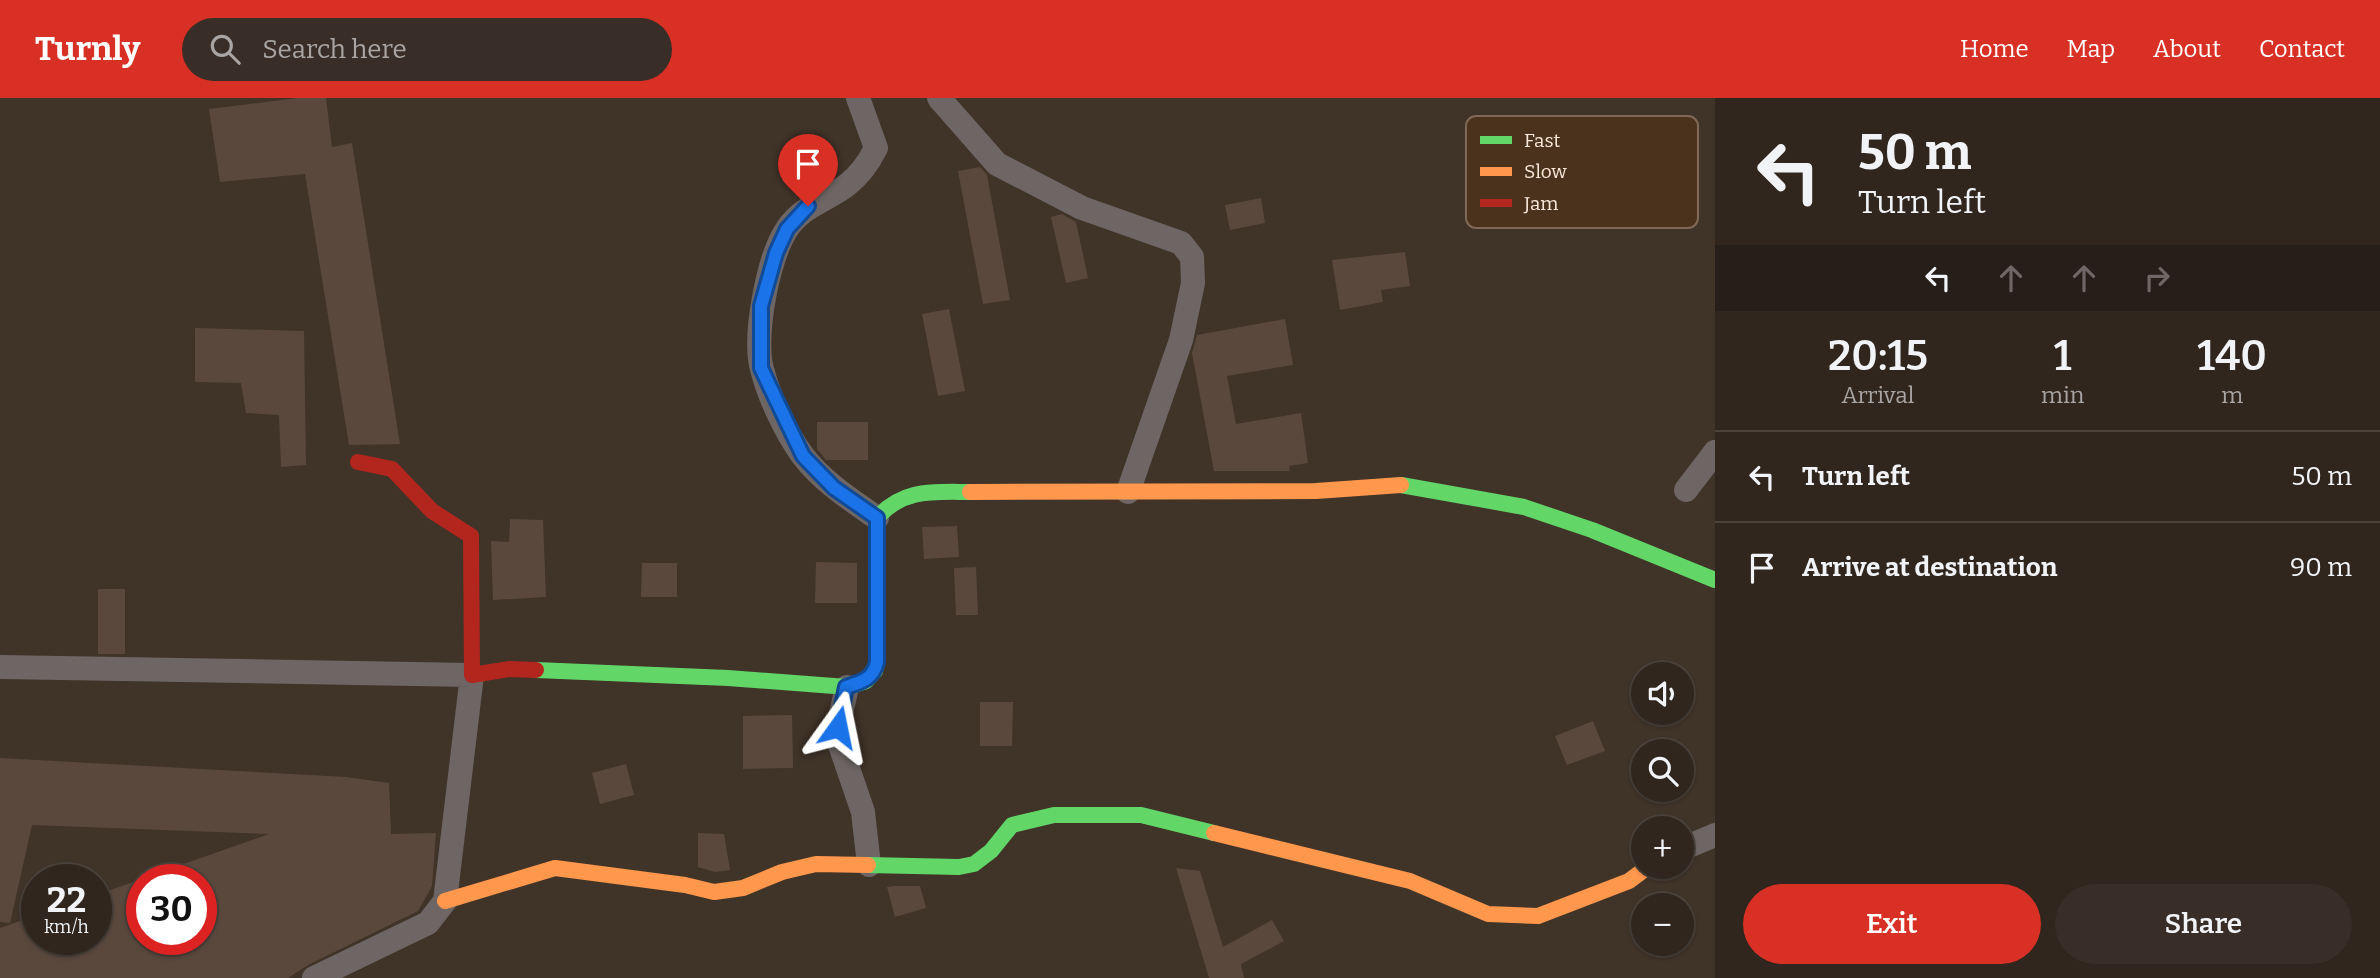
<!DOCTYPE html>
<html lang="en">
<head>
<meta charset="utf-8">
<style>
	body { margin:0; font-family:Bitter,serif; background:#382e27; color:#f1f3f6; height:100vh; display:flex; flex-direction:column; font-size:26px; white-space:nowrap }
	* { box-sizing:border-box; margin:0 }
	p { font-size:23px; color:#a8a5a4 }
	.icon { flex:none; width:38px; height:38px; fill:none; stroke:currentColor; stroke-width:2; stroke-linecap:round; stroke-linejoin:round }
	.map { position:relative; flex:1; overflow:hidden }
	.drawer { display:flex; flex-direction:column; background:#30261e; width:665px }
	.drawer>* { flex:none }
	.guide { background:#30261e; color:#f1f3f6; overflow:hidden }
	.buttons { position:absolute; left:1631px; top:564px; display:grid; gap:14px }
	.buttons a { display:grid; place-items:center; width:63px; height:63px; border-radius:50%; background:#30261e; box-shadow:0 2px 5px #0004,0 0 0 2px #4b433c; font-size:35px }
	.speed { position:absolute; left:21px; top:766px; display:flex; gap:14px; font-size:35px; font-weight:700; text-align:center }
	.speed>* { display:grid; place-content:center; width:91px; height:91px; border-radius:50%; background:#30261e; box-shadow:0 2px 5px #0004,0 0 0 2px #4b433c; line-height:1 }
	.speed small { font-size:18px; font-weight:400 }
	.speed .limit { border:10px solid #d22; background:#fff; color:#111 }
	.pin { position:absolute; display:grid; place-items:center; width:60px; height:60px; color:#fff; margin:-72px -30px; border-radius:50% 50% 50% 0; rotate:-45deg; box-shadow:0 0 7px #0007 }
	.pin .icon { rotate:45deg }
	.me { position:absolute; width:77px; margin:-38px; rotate:12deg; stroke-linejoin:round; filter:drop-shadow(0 0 5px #0008) }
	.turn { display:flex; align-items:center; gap:24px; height:147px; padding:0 28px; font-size:32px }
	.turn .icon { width:91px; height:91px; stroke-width:2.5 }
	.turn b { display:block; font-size:49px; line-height:60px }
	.lanes { display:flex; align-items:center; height:66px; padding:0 28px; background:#0003; justify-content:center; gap:35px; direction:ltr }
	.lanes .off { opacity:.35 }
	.eta { display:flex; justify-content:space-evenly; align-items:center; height:119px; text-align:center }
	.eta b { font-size:42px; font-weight:600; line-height:49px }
	.cta { display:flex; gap:14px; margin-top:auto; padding:14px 28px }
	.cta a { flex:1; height:80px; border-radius:42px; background:#d93025; color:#fff; font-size:28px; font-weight:600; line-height:80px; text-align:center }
	.cta a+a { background:#382e27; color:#f1f3f6 }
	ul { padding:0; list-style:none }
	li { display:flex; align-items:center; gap:21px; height:91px; padding:0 28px; border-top:2px solid #4b433c }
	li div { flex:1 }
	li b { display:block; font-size:26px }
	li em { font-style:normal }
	header { display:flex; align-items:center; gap:42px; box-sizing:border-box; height:98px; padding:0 35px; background:#d93025; color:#fff }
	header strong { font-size:33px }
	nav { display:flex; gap:38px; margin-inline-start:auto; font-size:24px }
	.search { width:490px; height:63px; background:#382e27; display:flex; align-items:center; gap:18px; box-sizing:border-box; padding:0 24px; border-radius:38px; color:#a8a5a4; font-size:26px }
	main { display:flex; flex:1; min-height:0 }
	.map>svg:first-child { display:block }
</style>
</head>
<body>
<header>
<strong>Turnly</strong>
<div class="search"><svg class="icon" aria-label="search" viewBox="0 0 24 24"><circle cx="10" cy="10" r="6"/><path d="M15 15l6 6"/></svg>Search here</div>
<nav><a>Home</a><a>Map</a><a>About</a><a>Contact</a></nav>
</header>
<main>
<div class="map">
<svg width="1715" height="880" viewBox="0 0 1715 880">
	<rect width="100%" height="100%" fill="#403328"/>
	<!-- building -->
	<g fill="#5a483d">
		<polygon points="297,0 326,0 332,49 352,45 400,346 349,347 305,76 220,84 209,11"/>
		<polygon points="980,69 987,77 1010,202 983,206 958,73"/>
		<polygon points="1261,100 1265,125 1230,132 1225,107"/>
		<polygon points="1062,116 1076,124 1088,180 1066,185 1051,119"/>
		<polygon points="1405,154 1410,188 1381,192 1383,204 1340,212 1332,162"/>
		<polygon points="949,211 965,293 938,298 922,216"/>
		<polygon points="1285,221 1293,267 1227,278 1236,326 1301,315 1308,365 1289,368 1290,373 1214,373 1192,255 1197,237"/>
		<polygon points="195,230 304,233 306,367 281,369 279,317 246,315 241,285 195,284"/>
		<polygon points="817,324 868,324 868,362 826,362 817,351"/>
		<polygon points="510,421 543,422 546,499 493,502 491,443 509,444"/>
		<polygon points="957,428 959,459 924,461 922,429"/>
		<polygon points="816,464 857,465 857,505 815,505"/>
		<polygon points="642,465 677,465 677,499 641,499"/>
		<polygon points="976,469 978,517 956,517 954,470"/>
		<rect x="98" y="491" width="27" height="65"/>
		<polygon points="980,604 1013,604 1012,648 980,648"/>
		<polygon points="792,617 793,670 743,671 743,618"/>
		<polygon points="1593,623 1605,653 1567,667 1555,638"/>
		<polygon points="0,660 346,679 389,685 391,736 436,735 432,788 418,813 308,867 288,880 0,880 0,830 37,817 37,842 96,842 96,797 142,781 142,842 201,842 201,782 148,782 147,779 269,736 32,727 10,825 0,824"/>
		<polygon points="626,666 634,697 600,706 592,675"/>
		<polygon points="698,735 724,736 730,772 715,774 698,769"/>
		<polygon points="1176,770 1200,773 1223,849 1272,822 1284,843 1241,866 1244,880 1209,880"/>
		<polygon points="893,788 920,788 926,810 895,819 887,789"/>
	</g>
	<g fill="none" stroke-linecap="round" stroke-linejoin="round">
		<!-- street -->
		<g stroke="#6d6664" stroke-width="24">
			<path d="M858,0L876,50C869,64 860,77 847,87C826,103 802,108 787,131C768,159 753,239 762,271C769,299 786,335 803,358C823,384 851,402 877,420"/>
			<polyline points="939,0 997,66 1082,110 1181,145 1192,159 1193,185 1181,242 1128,394"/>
			<polyline points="1686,392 1715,354"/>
			<polyline points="0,569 472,577 445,803 428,825 314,880"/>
			<polyline points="847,589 838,629 839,644 863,714 869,767"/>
			<polyline points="1682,751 1715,737"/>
		</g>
		<!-- fast -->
		<g stroke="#63d668" stroke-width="16">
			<polyline points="1401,387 1524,409 1592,432 1715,482"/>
			<path d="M536,572L728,580L847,589L866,583L875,573L877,564V420C903,390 934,394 970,394"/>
			<polyline points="868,767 959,769 974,766 991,753 1012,727 1054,717 1141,717 1214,735"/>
		</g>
		<!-- slow -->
		<g stroke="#ff974d" stroke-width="16">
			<polyline points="970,394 1316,393 1401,387"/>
			<polyline points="1214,735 1410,783 1488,816 1538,818 1629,783 1649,768"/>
			<polyline points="445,803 555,770 685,787 714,794 743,790 782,774 816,766 868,767"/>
		</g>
		<!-- jam -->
		<polyline stroke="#b3261e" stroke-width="16" points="358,364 392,371 432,413 471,438 472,577 510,571 536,572"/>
	</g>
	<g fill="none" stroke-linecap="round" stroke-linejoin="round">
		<defs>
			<path id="route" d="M808,108L787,131L776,155L761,208V270L803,358L834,390L877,420V564C873,581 862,584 846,589L838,629"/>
		</defs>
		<!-- route casing -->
		<use href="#route" stroke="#114b97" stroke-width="18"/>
		<!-- route -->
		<use href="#route" stroke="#1a73e8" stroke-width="12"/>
	</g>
	<!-- legend -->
	<rect x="1466" y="18" width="232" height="112" rx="10" fill="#4b321d" stroke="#806957" stroke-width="2"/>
	<rect x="1480" y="38" width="32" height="8" fill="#63d668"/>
	<rect x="1480" y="69" width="32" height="9" fill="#ff974d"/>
	<rect x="1480" y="101" width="32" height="8" fill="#b3261e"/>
	<g font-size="19" fill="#faeadd">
		<text x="1524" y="49">Fast</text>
		<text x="1524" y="80">Slow</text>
		<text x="1524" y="112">Jam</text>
	</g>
</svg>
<div class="buttons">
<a><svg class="icon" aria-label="sound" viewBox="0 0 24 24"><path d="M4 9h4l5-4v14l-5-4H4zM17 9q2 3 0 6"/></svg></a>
<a><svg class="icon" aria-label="search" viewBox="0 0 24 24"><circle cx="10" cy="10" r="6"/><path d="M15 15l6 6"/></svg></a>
<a>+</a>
<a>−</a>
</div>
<div class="speed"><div>22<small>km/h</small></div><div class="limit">30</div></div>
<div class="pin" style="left:808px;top:108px;background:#d93025"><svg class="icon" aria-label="arrive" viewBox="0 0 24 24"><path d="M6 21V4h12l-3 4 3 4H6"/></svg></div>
<svg class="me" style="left:838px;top:629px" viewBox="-20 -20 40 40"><path d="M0-17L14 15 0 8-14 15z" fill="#1a73e8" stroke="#fff" stroke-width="4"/></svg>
</div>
<section class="drawer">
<div class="guide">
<div class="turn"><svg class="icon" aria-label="left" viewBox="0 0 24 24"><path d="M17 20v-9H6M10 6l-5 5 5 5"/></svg><div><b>50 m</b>Turn left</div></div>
<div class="lanes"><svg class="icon" aria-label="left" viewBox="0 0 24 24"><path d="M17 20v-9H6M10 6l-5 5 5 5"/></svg><svg class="icon off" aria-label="ahead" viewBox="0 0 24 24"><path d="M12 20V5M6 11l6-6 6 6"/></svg><svg class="icon off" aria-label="ahead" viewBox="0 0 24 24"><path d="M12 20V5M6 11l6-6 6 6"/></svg><svg class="icon off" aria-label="right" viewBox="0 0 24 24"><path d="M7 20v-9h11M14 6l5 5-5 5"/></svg></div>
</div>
<div class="eta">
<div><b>20:15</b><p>Arrival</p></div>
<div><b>1</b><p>min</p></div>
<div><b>140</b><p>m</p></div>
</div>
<ul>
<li><svg class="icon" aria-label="left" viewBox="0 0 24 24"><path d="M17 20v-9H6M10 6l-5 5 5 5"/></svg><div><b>Turn left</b></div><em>50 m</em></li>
<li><svg class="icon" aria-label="arrive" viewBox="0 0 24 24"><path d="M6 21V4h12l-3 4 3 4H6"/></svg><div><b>Arrive at destination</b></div><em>90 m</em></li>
</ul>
<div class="cta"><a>Exit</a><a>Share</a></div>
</section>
</main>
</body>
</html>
